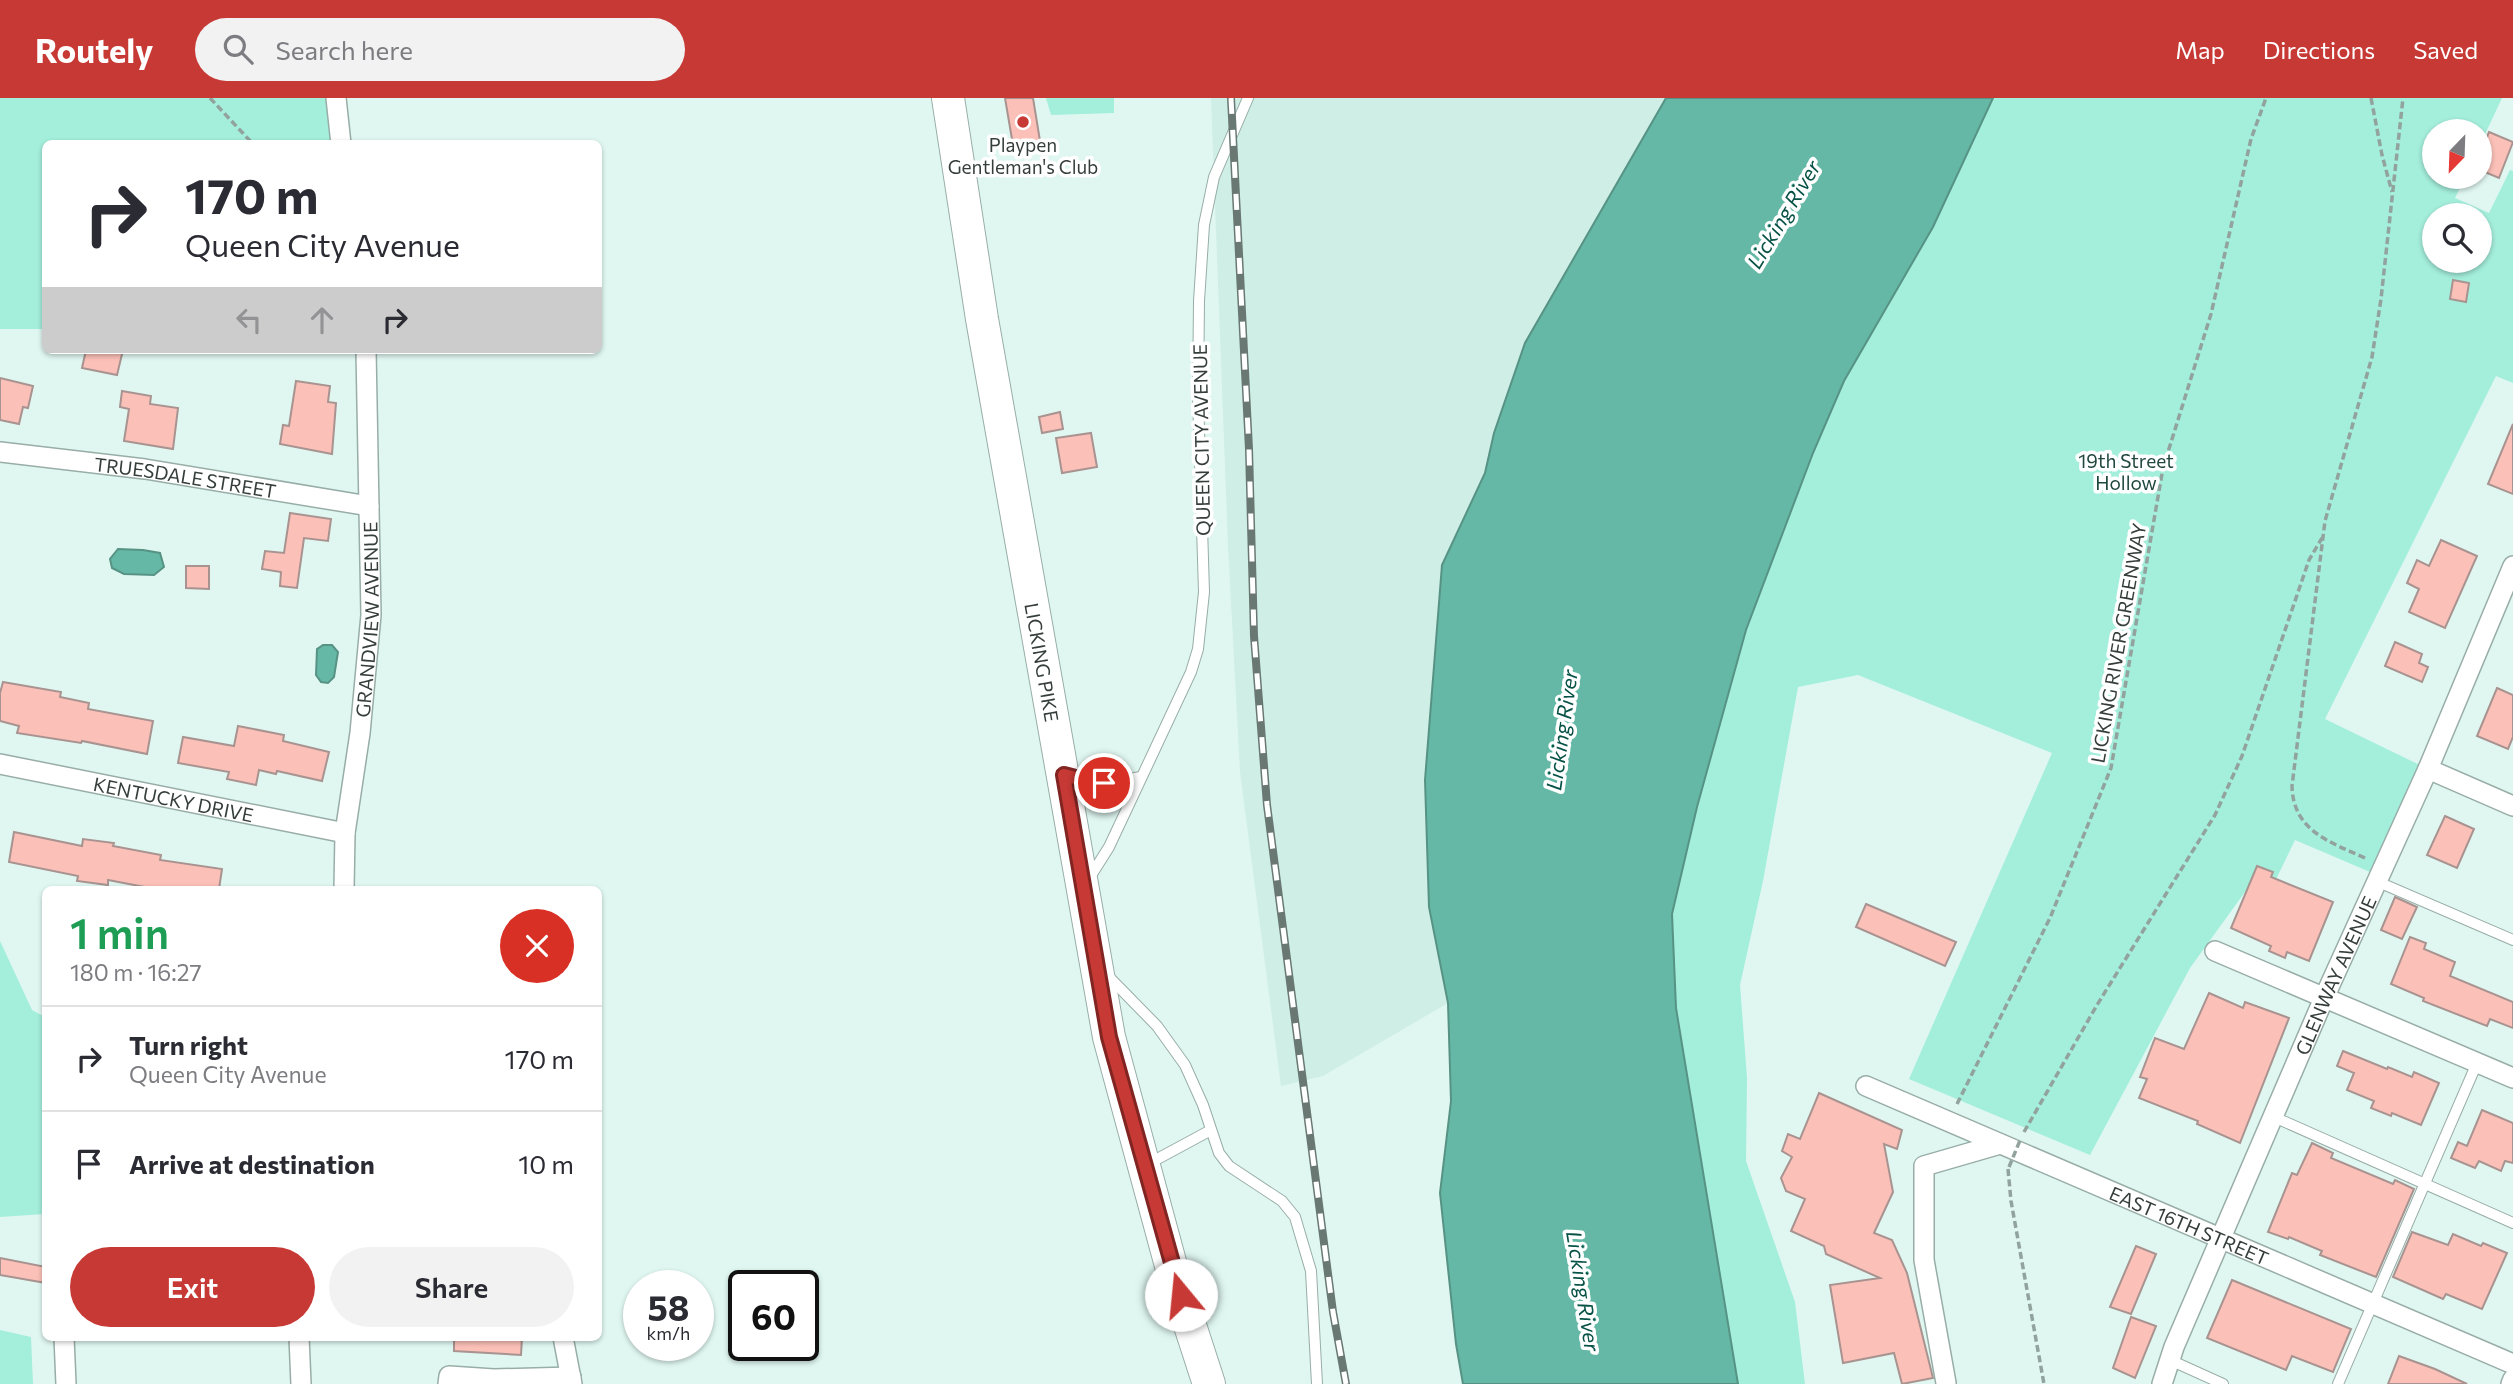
<!DOCTYPE html>
<html lang="en">
<head>
<meta charset="utf-8">
<style>
	body { margin:0; font-family:Commissioner,sans-serif; background:#f2f2f3; color:#2b2b33; height:100vh; display:flex; flex-direction:column; font-size:26px; white-space:nowrap }
	* { box-sizing:border-box; margin:0 }
	p { font-size:23px; color:#7c7c81 }
	.icon { flex:none; width:38px; height:38px; fill:none; stroke:currentColor; stroke-width:2; stroke-linecap:round; stroke-linejoin:round }
	.map { position:relative; flex:1; overflow:hidden }
	.drawer { position:absolute; left:42px; top:788px; width:560px; height:455px; display:flex; flex-direction:column; background:#fff; border-radius:10px; box-shadow:0 2px 5px #0004 }
	.drawer>* { flex:none }
	.banner { position:absolute; left:42px; top:42px; width:560px; height:214px; border-radius:10px; box-shadow:0 2px 5px #0004; background:#fff; color:#2b2b33; overflow:hidden }
	.needle { width:46px; rotate:203deg }
	.controls { position:absolute; left:2422px; top:21px; display:grid; gap:14px }
	.controls a { display:grid; place-items:center; width:70px; height:70px; border-radius:50%; background:#fff; box-shadow:0 2px 5px #0004; font-size:35px }
	.speed { position:absolute; left:623px; top:1172px; display:flex; gap:14px; font-size:35px; font-weight:700; text-align:center }
	.speed>* { display:grid; place-content:center; width:91px; height:91px; border-radius:50%; background:#fff; box-shadow:0 2px 5px #0004; line-height:1 }
	.speed small { font-size:18px; font-weight:400 }
	.speed .limit { border:4px solid #111; border-radius:10px; background:#fff; color:#111 }
	.pin { position:absolute; display:grid; place-items:center; width:60px; height:60px; color:#fff; margin:-30px; border:4px solid #fff; border-radius:50%; box-shadow:0 2px 7px #0007 }
	.me { position:absolute; width:77px; margin:-38px; rotate:343deg; stroke-linejoin:round; filter:drop-shadow(0 0 5px #0008) }
	.turn { display:flex; align-items:center; gap:24px; height:147px; padding:0 28px; font-size:32px }
	.turn .icon { width:91px; height:91px; stroke-width:2.5 }
	.turn b { display:block; font-size:49px; line-height:60px }
	.lanes { display:flex; align-items:center; height:66px; padding:0 28px; background:#0003; justify-content:center; gap:35px; direction:ltr }
	.lanes .off { opacity:.35 }
	.round { display:grid; place-items:center; flex:none; width:74px; height:74px; border-radius:37px; background:#f2f2f3 }
	.overview { display:flex; align-items:center; justify-content:space-between; height:119px; padding:0 28px }
	h1 { font-size:42px; font-weight:600; line-height:52px; color:#1e9e55 }
	.primary-button { display:flex; gap:14px; margin-top:auto; padding:14px 28px }
	.primary-button a { flex:1; height:80px; border-radius:42px; background:#c73935; color:#fff; font-size:28px; font-weight:600; line-height:80px; text-align:center }
	.primary-button a+a { background:#f2f2f3; color:#2b2b33 }
	ul { padding:0; list-style:none }
	li { display:flex; align-items:center; gap:21px; height:105px; padding:0 28px; border-top:2px solid #e1e1e2 }
	li div { flex:1 }
	li b { display:block; font-size:26px }
	li em { font-style:normal }
	header { display:flex; align-items:center; gap:42px; box-sizing:border-box; height:98px; padding:0 35px; background:#c73935; color:#fff }
	header strong { font-size:33px }
	nav { display:flex; gap:38px; margin-inline-start:auto; font-size:24px }
	.search { width:490px; height:63px; background:#f2f2f3; display:flex; align-items:center; gap:18px; box-sizing:border-box; padding:0 24px; border-radius:38px; color:#7c7c81; font-size:26px }
	.map>svg:first-child { display:block }
</style>
</head>
<body>
<header>
<strong>Routely</strong>
<div class="search"><svg class="icon" aria-label="search" viewBox="0 0 24 24"><circle cx="10" cy="10" r="6"/><path d="M15 15l6 6"/></svg>Search here</div>
<nav><a>Map</a><a>Directions</a><a>Saved</a></nav>
</header>
<div class="map">
<svg width="2513" height="1286" viewBox="0 0 2513 1286">
	<rect width="100%" height="100%" fill="#e0f7f1"/>
	<!-- built -->
	<polygon fill="#ceeee6" points="1211,0 1666,0 1525,245 1494,335 1485,375 1442,467 1425,682 1429,809 1448,905 1323,978 1281,988 1240,674 1228,448"/>
	<!-- green -->
	<g fill="#a4eedc" fill-rule="evenodd">
		<polygon points="0,0 336,0 341,45 46,46 45,231 0,231"/>
		<polygon points="1046,0 1114,0 1114,15 1051,17"/>
		<path d="M1993,0H2502L2480,47V33H2434V79H2465L2455,100L2489,115L2510,72L2513,73V285L2496,278L2325,621L2428,671L2376,783L2370,774L2295,742L2270,794L2250,787L2190,870L2090,1057L1909,981L2052,655L1858,577L1798,589L1763,783L1740,887L1747,980L1746,1063L1795,1204L1805,1286H1738L1676,910L1672,816L1697,709L1746,532L1813,355L1844,283L1889,207ZM2434,117H2480V163H2434Z"/>
		<polygon points="0,843 32,912 45,919 45,1116 0,1119"/>
		<polygon points="0,1232 31,1239 33,1286 0,1286"/>
	</g>
	<!-- water -->
	<g fill="#65b8a5" stroke="#579385" stroke-width="2">
		<polygon points="1666,0 1993,0 1933,129 1844,283 1813,355 1746,532 1697,709 1672,816 1676,910 1738,1286 1463,1286 1456,1246 1440,1095 1451,1003 1448,905 1429,809 1425,682 1442,467 1485,375 1494,335 1525,245"/>
		<polygon points="118,451 143,452 160,455 164,469 154,477 124,476 112,470 110,461"/>
		<polygon points="323,547 332,547 338,554 334,579 328,585 321,584 316,577 317,551"/>
	</g>
	<!-- building -->
	<g fill="#fbc0b8" stroke="#a89390" stroke-width="2">
		<polygon points="1005,0 1033,0 1041,49 1014,53"/>
		<polygon points="2489,34 2513,44 2499,80 2480,72 2480,57"/>
		<polygon points="2453,182 2469,185 2466,204 2450,201"/>
		<polygon points="86,252 123,252 117,277 82,270"/>
		<polygon points="0,280 33,288 28,310 23,309 19,326 0,322"/>
		<polygon points="296,283 330,288 328,304 336,305 332,356 280,346 283,327 289,328"/>
		<polygon points="122,293 151,298 150,306 178,310 173,351 124,343 129,311 120,309"/>
		<polygon points="1060,314 1063,331 1042,335 1039,319"/>
		<polygon points="2513,326 2513,396 2488,386"/>
		<polygon points="1091,335 1097,369 1062,375 1056,340"/>
		<polygon points="290,415 331,421 328,443 304,440 297,490 280,488 281,474 262,471 265,453 284,455"/>
		<polygon points="2441,442 2477,458 2445,530 2409,514 2419,491 2407,485 2417,462 2429,468"/>
		<polygon points="186,468 209,468 209,491 186,490"/>
		<polygon points="2395,544 2422,556 2419,565 2428,569 2422,584 2385,568"/>
		<polygon points="3,584 61,594 60,599 89,605 88,611 153,623 147,656 82,643 81,645 17,635 19,628 0,623 0,595"/>
		<polygon points="2497,590 2513,597 2513,639 2508,651 2477,638"/>
		<polygon points="238,628 284,637 283,643 329,654 322,683 277,673 276,676 259,672 256,687 227,681 229,674 178,665 183,639 234,648"/>
		<polygon points="2445,718 2474,731 2457,770 2427,757"/>
		<polygon points="14,734 82,748 83,741 114,745 113,748 161,757 160,762 222,771 219,791 155,791 108,782 108,787 77,783 78,778 9,764"/>
		<polygon points="2257,768 2273,774 2271,779 2333,804 2309,863 2287,854 2285,860 2269,853 2271,848 2231,830"/>
		<polygon points="2395,799 2417,809 2402,841 2381,832"/>
		<polygon points="1866,806 1956,844 1945,868 1856,829"/>
		<polygon points="2410,839 2426,845 2424,851 2455,864 2450,878 2513,904 2513,930 2490,921 2487,928 2423,903 2424,900 2391,886"/>
		<polygon points="2209,895 2243,910 2245,904 2289,920 2240,1045 2197,1026 2198,1023 2139,1000 2147,981 2140,979 2155,940 2184,951"/>
		<polygon points="2343,953 2387,971 2388,969 2412,979 2414,974 2439,985 2421,1027 2392,1015 2391,1018 2371,1010 2374,1003 2347,992 2354,975 2337,968"/>
		<polygon points="1819,995 1902,1032 1897,1051 1884,1046 1893,1094 1874,1135 1892,1142 1907,1175 1933,1280 1902,1286 1894,1255 1843,1265 1830,1187 1880,1180 1826,1156 1824,1148 1791,1133 1805,1101 1786,1093 1781,1080 1792,1059 1782,1053 1788,1036 1800,1041"/>
		<polygon points="2482,1012 2513,1025 2513,1065 2505,1063 2501,1073 2479,1063 2475,1070 2451,1060 2458,1044 2467,1048"/>
		<polygon points="2312,1045 2333,1055 2331,1060 2393,1086 2395,1082 2414,1091 2376,1179 2320,1157 2322,1153 2289,1139 2288,1141 2268,1134 2292,1075 2297,1077"/>
		<polygon points="2412,1134 2448,1147 2453,1136 2481,1148 2483,1145 2507,1155 2482,1211 2446,1196 2443,1201 2393,1179"/>
		<polygon points="2136,1148 2156,1156 2131,1216 2110,1209"/>
		<polygon points="0,1160 46,1169 46,1185 0,1177"/>
		<polygon points="2232,1182 2351,1231 2333,1274 2292,1258 2286,1272 2207,1240"/>
		<polygon points="2131,1219 2156,1228 2135,1280 2113,1270"/>
		<polygon points="454,1239 522,1239 521,1257 454,1253"/>
		<polygon points="2399,1258 2435,1271 2467,1286 2388,1286"/>
	</g>
	<g fill="none" stroke-linecap="round" stroke-linejoin="round">
		<defs>
			<g id="service">
				<polyline points="1068,678 1104,685 1141,679"/>
				<polyline points="1090,779 1109,749 1191,574 1198,551 1204,494 1198,298 1199,203 1204,127 1214,79 1248,0"/>
				<polyline points="2376,783 2513,842"/>
				<polyline points="1108,878 1157,928 1185,967 1203,1007 1219,1055 1229,1068 1282,1103 1295,1119 1311,1173 1317,1286"/>
				<polyline points="2274,1019 2513,1125"/>
				<polyline points="1148,1066 1211,1032"/>
				<polyline points="2170,1262 2223,1286"/>
				<polyline points="2338,1286 2477,965"/>
			</g>
			<g id="minor">
				<polyline points="336,0 341,46"/>
				<path id="s1" d="M0,354L145,371L369,408"/>
				<path id="s2" d="M0,666L345,735"/>
				<polyline points="2428,671 2513,708"/>
				<path id="s3" d="M344,791L345,735L360,635L371,517L366,252"/>
				<polyline points="2215,853 2513,980"/>
				<path id="s4" d="M1866,988L2513,1266"/>
				<polyline points="64,1239 66,1286"/>
				<polyline points="299,1239 301,1286"/>
				<polyline points="563,1239 572,1286"/>
				<polyline points="1946,1285 1924,1162 1924,1068 2000,1046"/>
				<polyline points="448,1286 449,1278 494,1281 571,1279"/>
				<path id="s5" d="M2162,1286L2174,1249L2324,900L2428,671L2513,468"/>
				<polyline points="2511,1286 2513,1281"/>
			</g>
			<g id="primary">
				<path id="s6" d="M948,0L982,221L1109,939L1173,1175L1209,1286"/>
			</g>
		</defs>
		<!-- service casing -->
		<use href="#service" stroke="#98ada7" stroke-width="12"/>
		<!-- minor casing -->
		<use href="#minor" stroke="#98ada7" stroke-width="22"/>
		<!-- primary casing -->
		<use href="#primary" stroke="#98ada7" stroke-width="34"/>
		<!-- path -->
		<g stroke="#92a39e" stroke-width="3.5" stroke-dasharray="7 3.5" stroke-linecap="butt">
			<polyline points="210,0 253,46"/>
			<polyline points="2371,0 2382,57 2392,94"/>
			<path d="M2365,760C2330,744 2293,733 2292,688L2325,423L2372,259L2381,201L2403,0"/>
			<polyline points="1957,1006 2050,820 2111,670 2163,370 2211,216 2251,41 2266,0"/>
			<polyline points="2024,1034 2097,907 2215,717 2242,658 2309,462 2322,440"/>
			<polyline points="2008,1071 2011,1103 2044,1286"/>
		</g>
		<!-- service -->
		<use href="#service" stroke="#fff" stroke-width="10"/>
		<!-- minor -->
		<use href="#minor" stroke="#fff" stroke-width="19"/>
		<!-- primary -->
		<use href="#primary" stroke="#fff" stroke-width="32"/>
		<defs>
			<polyline id="rail" points="1231,0 1249,351 1254,538 1267,707 1333,1214 1346,1286"/>
		</defs>
		<!-- rail casing -->
		<use href="#rail" stroke="#6a7874" stroke-width="8"/>
		<!-- rail -->
		<use href="#rail" stroke="#fff" stroke-width="5" stroke-dasharray="16" stroke-linecap="butt"/>
		<!-- path-bridge -->
		<polyline stroke="#92a39e" stroke-width="3.5" stroke-dasharray="7 3.5" stroke-linecap="butt" points="2009,1069 2021,1040"/>
	</g>
	<g fill="none" stroke-linecap="round" stroke-linejoin="round">
		<defs>
			<polyline id="route" points="1104,685 1091,684 1064,677 1109,939 1181,1197"/>
		</defs>
		<!-- route casing -->
		<use href="#route" stroke="#812522" stroke-width="18"/>
		<!-- route -->
		<use href="#route" stroke="#c73935" stroke-width="12"/>
	</g>
	<!-- markers -->
	<circle fill="#c73935" stroke="#fff" stroke-width="2.5" cx="1023" cy="24" r="7"/>
	<g text-anchor="middle" dominant-baseline="central" stroke-width="7" stroke-linejoin="round" paint-order="stroke">
		<!-- poi labels -->
		<g font-size="19" fill="#353e3b" stroke="#fff">
			<text x="1023" y="46">Playpen<tspan x="1023" dy="22">Gentleman's Club</tspan></text>
		</g>
		<!-- street labels -->
		<g font-size="19" fill="#353e3b" stroke="#fff">
			<text transform="translate(1201 342) rotate(-91)">QUEEN CITY AVENUE</text>
			<text stroke="none"><textPath href="#s1" startOffset="187">TRUESDALE STREET</textPath></text>
			<text stroke="none"><textPath href="#s3" startOffset="271">GRANDVIEW AVENUE</textPath></text>
			<text transform="translate(2118 545) rotate(-80)">LICKING RIVER GREENWAY</text>
			<text stroke="none"><textPath href="#s6" startOffset="572">LICKING PIKE</textPath></text>
			<text stroke="none"><textPath href="#s2" startOffset="177">KENTUCKY DRIVE</textPath></text>
			<text stroke="none"><textPath href="#s5" startOffset="444">GLENWAY AVENUE</textPath></text>
			<text stroke="none"><textPath href="#s4" startOffset="352">EAST 16TH STREET</textPath></text>
		</g>
		<!-- park labels -->
		<g font-size="19" fill="#20473e" stroke="#fff">
			<text x="2126" y="362">19th Street<tspan x="2126" dy="22">Hollow</tspan></text>
		</g>
		<!-- water labels -->
		<g font-size="21" font-style="italic" fill="#075246" stroke="#fff">
			<text transform="translate(1783 116) rotate(-59)">Licking River</text>
			<text transform="translate(1561 632) rotate(-82)">Licking River</text>
			<text transform="translate(1584 1193) rotate(81)">Licking River</text>
		</g>
	</g>
</svg>
<div class="controls">
<a><svg class="needle" viewBox="-14 -14 28 28"><path d="M0-13l5 13h-10z" fill="#e53935"/><path d="M0 13l5-13h-10z" fill="#7c7c81"/></svg></a>
<a><svg class="icon" aria-label="search" viewBox="0 0 24 24"><circle cx="10" cy="10" r="6"/><path d="M15 15l6 6"/></svg></a>
</div>
<div class="speed"><div>58<small>km/h</small></div><div class="limit">60</div></div>
<div class="pin" style="left:1104px;top:685px;background:#d93025"><svg class="icon" aria-label="arrive" viewBox="0 0 24 24"><path d="M6 21V4h12l-3 4 3 4H6"/></svg></div>
<svg class="me" style="left:1181px;top:1197px" viewBox="-20 -20 40 40"><circle r="19" fill="#fff"/><path d="M0-13L10 11 0 6-10 11z" fill="#c73935"/></svg>
<div class="banner">
<div class="turn"><svg class="icon" aria-label="right" viewBox="0 0 24 24"><path d="M7 20v-9h11M14 6l5 5-5 5"/></svg><div><b>170 m</b>Queen City Avenue</div></div>
<div class="lanes"><svg class="icon off" aria-label="left" viewBox="0 0 24 24"><path d="M17 20v-9H6M10 6l-5 5 5 5"/></svg><svg class="icon off" aria-label="ahead" viewBox="0 0 24 24"><path d="M12 20V5M6 11l6-6 6 6"/></svg><svg class="icon" aria-label="right" viewBox="0 0 24 24"><path d="M7 20v-9h11M14 6l5 5-5 5"/></svg></div>
</div>
<section class="drawer">
<div class="overview"><div><h1>1 min</h1><p>180 m · 16:27</p></div><a class="round" style="background:#d93025;color:#fff"><svg class="icon" aria-label="close" viewBox="0 0 24 24"><path d="M6 6l12 12M18 6L6 18"/></svg></a></div>
<ul>
<li><svg class="icon" aria-label="right" viewBox="0 0 24 24"><path d="M7 20v-9h11M14 6l5 5-5 5"/></svg><div><b>Turn right</b><p>Queen City Avenue</p></div><em>170 m</em></li>
<li><svg class="icon" aria-label="arrive" viewBox="0 0 24 24"><path d="M6 21V4h12l-3 4 3 4H6"/></svg><div><b>Arrive at destination</b></div><em>10 m</em></li>
</ul>
<div class="primary-button"><a>Exit</a><a>Share</a></div>
</section>
</div>
</body>
</html>
